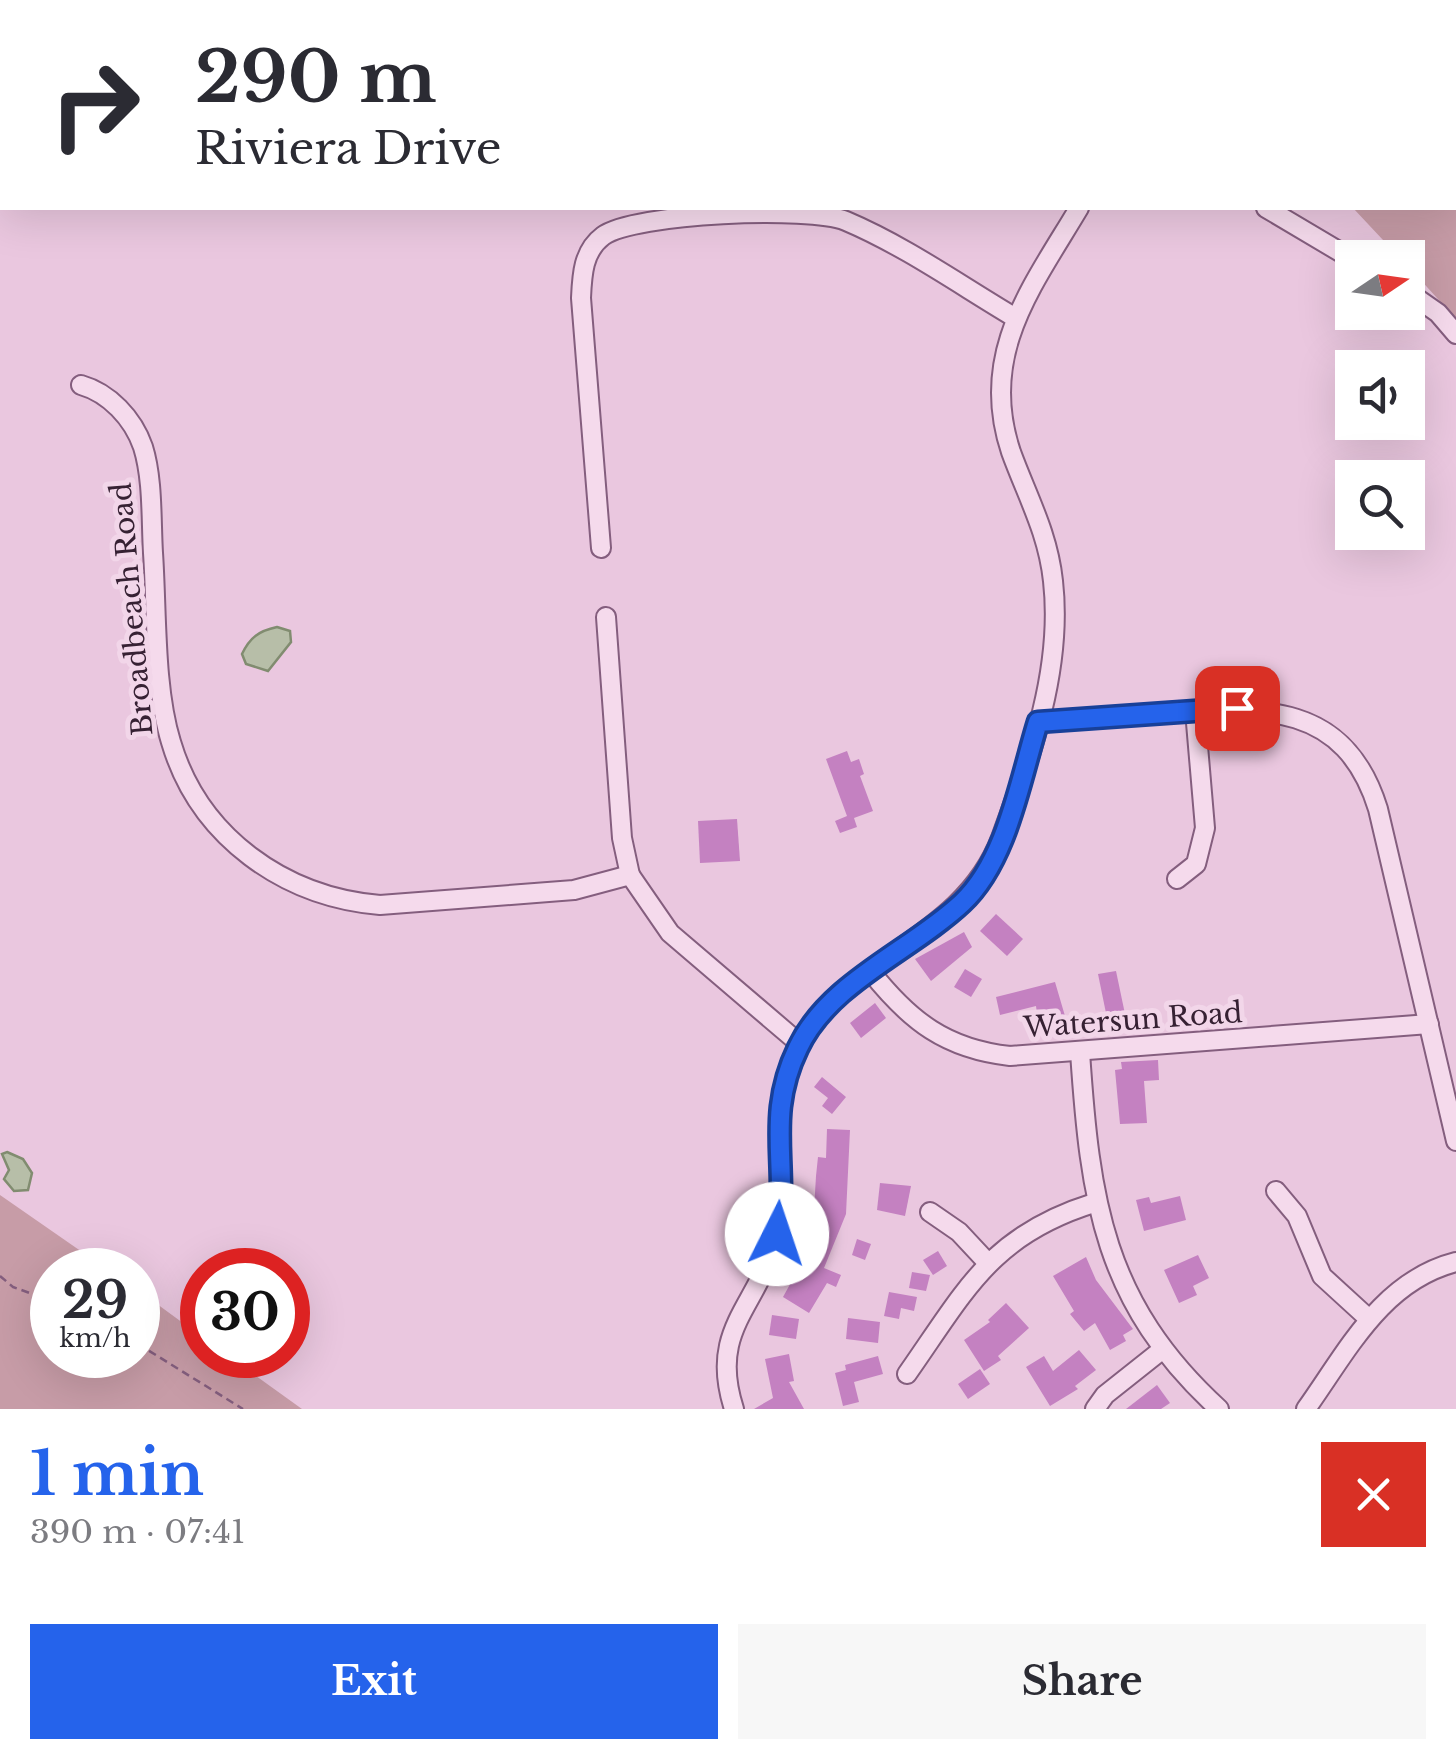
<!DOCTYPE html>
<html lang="en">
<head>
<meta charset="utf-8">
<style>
	body { margin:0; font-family:"Libre Baskerville",serif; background:#f7f7f7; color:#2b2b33; height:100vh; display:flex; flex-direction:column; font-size:38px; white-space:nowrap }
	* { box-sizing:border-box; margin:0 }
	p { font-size:32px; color:#7c7c81 }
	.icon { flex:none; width:55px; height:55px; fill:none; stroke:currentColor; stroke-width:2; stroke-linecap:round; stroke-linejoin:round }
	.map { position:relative; height:1409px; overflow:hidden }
	.panel { display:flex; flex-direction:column; background:#fff; flex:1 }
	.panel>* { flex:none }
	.top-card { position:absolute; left:0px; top:0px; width:1458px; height:210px; box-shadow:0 10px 40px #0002; background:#fff; color:#2b2b33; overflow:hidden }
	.needle { width:65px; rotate:77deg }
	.fabs { position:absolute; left:1335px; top:240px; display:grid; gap:20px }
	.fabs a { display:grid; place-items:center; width:90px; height:90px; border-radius:0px; background:#fff; box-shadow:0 10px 40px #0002; font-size:50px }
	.speed { position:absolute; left:30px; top:1248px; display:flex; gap:20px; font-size:50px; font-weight:700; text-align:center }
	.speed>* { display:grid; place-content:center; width:130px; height:130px; border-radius:50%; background:#fff; box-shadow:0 10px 40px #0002; line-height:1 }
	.speed small { font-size:25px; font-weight:400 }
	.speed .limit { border:15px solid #d22; background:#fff; color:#111 }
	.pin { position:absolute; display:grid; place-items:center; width:85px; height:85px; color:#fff; margin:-42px; border-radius:20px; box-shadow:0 5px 15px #0006 }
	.me { position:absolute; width:110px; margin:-55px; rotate:4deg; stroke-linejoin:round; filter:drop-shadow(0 0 8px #0008) }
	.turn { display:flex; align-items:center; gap:35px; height:210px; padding:0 30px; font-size:45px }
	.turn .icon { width:130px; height:130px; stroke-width:2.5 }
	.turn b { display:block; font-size:70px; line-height:85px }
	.round { display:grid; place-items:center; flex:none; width:105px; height:105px; border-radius:0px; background:#f7f7f7 }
	.head { display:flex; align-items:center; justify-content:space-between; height:170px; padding:0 30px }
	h1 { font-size:60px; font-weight:700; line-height:75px; color:#2563eb }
	.cta { display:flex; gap:20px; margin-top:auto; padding:20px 30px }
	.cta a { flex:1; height:115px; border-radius:0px; background:#2563eb; color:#fff; font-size:40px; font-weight:700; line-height:115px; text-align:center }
	.cta a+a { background:#f7f7f7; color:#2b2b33 }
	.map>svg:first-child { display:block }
</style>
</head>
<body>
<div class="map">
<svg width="1456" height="1409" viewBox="0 0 1456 1409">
	<rect width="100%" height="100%" fill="#eac7df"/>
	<!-- green -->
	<g fill="#c79ca7">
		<polygon points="1374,0 1456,0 1456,319 1408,266 1408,258 1399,257 1353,208 1455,208 1455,2"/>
		<polygon points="0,1195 108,1270 52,1270 52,1355 138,1355 138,1290 202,1337 202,1355 227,1355 302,1409 0,1409"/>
	</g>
	<!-- water -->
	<g fill="#b7bea8" stroke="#818c70" stroke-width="2.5">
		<polygon points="1193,0 1351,0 1194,2"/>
		<path d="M277,627L290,631L291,642L268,671L246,664L242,654C250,637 259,631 277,627Z"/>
		<polygon points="7,1152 23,1159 32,1173 28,1190 14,1191 4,1179 9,1170 2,1154"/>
	</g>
	<!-- building -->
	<g fill="#c481c1">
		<polygon points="847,751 851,762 859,759 864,774 860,776 873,811 854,818 857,827 840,833 835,821 847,816 826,759"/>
		<polygon points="737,819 740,861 700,863 698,821"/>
		<polygon points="996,914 1023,939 1007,956 980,931"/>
		<polygon points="964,932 972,947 931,981 915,959"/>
		<polygon points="965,969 982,979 971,997 954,987"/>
		<polygon points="1116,971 1125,1014 1107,1018 1098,974"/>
		<polygon points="1055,982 1065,1016 1038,1021 1036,1006 1000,1015 996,997"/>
		<polygon points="875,1003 886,1018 861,1038 850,1023"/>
		<polygon points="1158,1060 1159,1080 1144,1081 1147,1123 1120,1124 1115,1070 1122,1069 1121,1062"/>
		<polygon points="822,1077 846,1097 832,1114 822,1106 828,1098 814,1087"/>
		<polygon points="827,1129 850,1130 846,1214 824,1268 841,1275 836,1287 827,1283 809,1313 783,1297 804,1259 811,1262 818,1239 810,1236 819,1211 814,1210 816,1176 818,1157 826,1158"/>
		<polygon points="880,1183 911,1186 905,1216 877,1210"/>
		<polygon points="1180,1196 1186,1220 1144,1231 1136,1200 1149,1197 1151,1203"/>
		<polygon points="857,1239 871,1244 865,1260 852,1255"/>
		<polygon points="938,1251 947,1266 933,1275 923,1260"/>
		<polygon points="1198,1255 1209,1278 1193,1286 1197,1295 1179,1303 1164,1270"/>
		<polygon points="1086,1257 1096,1280 1133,1329 1123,1335 1126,1341 1110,1350 1095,1323 1084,1331 1070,1314 1074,1311 1053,1276"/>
		<polygon points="912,1272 930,1275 926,1291 909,1288"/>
		<polygon points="889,1292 917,1297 914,1311 901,1308 899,1319 884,1316"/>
		<polygon points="1006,1303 1029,1328 998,1356 1001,1360 984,1371 964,1340 990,1322 988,1320"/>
		<polygon points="772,1315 799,1319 796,1339 769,1335"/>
		<polygon points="848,1318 880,1322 878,1343 846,1339"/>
		<polygon points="1079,1350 1096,1370 1075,1386 1078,1389 1050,1406 1026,1367 1044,1356 1053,1371"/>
		<polygon points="789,1354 794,1381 789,1382 804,1409 754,1409 773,1398 765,1359"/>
		<polygon points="878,1356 883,1374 854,1382 859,1402 843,1406 835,1373 846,1370 845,1365"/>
		<polygon points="980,1369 990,1384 968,1399 958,1384"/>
		<polygon points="1157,1385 1170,1403 1161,1409 1126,1409"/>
	</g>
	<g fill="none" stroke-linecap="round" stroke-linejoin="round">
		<defs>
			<g id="minor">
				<polyline points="201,0 202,2"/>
				<polyline points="1081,0 1081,2"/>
				<polyline points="1266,208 1352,259"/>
				<polyline points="1408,292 1438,313 1456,334"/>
				<path d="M81,385C109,393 133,418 143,447C153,479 151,519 153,553C157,611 154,687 171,742C199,837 284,897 380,905L574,890L630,875L670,933L800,1044"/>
				<path d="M601,548L581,298C582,275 583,251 603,236C634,213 810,206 846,221C905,246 960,285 1014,317"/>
				<polyline points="606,617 622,838 630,875"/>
				<path d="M1038,723C1082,719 1126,716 1170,713C1262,707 1345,702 1378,809L1456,1141"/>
				<polyline points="1177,879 1196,864 1205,828 1195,711"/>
				<path d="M871,972C910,1021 946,1049 1010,1056L1429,1024"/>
				<path d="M1080,1052C1090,1200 1103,1303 1219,1409"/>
				<polyline points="1276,1191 1297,1216 1322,1276 1369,1319"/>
				<polyline points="930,1212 959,1232 987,1262"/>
				<path d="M907,1374C966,1290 991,1235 1094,1203"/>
				<path d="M734,1409C709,1332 754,1309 774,1246C796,1176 760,1122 799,1046C844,957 962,941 1001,838C1031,756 1063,669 1053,581C1048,533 1027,496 1011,452C978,354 1032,287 1079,208"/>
				<polyline points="1095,1409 1105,1395 1163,1349"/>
				<path d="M1306,1409C1348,1350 1382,1281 1456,1262"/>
			</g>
		</defs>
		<!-- minor casing -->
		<use href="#minor" stroke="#845e7e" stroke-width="22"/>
		<!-- path -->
		<g stroke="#845e7e" stroke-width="2.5" stroke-dasharray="8 5" stroke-linecap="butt">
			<polyline points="0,1276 13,1287 52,1301"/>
			<polyline points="138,1344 243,1409"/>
		</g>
		<!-- minor -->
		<use href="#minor" stroke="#f5daec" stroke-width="18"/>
	</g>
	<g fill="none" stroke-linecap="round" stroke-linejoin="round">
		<defs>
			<path id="route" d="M777,1234C790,1166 764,1118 798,1048C829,982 911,951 962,903C1007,861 1020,780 1038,722L1237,708"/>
		</defs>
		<!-- route casing -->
		<use href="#route" stroke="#184099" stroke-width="25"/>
		<!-- route -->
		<use href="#route" stroke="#2563eb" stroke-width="18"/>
	</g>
	<g text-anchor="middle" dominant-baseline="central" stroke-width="10" stroke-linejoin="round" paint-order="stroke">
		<!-- street labels -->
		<g font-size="28" fill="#362133" stroke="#f2d6e9">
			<text transform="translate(132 609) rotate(-95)">Broadbeach Road</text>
			<text transform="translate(1133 1020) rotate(-4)">Watersun Road</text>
		</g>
	</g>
</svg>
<div class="fabs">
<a><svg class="needle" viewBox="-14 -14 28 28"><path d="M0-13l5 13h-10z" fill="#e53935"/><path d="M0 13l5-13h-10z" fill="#7c7c81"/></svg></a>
<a><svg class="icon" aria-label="sound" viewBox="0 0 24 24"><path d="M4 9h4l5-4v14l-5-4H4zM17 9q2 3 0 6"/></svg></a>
<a><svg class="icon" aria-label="search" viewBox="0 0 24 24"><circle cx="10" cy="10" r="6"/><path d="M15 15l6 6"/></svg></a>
</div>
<div class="speed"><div>29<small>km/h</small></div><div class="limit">30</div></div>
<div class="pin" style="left:1237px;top:708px;background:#d93025"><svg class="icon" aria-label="arrive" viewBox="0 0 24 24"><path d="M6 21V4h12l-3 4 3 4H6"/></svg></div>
<svg class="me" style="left:777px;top:1234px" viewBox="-20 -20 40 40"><circle r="19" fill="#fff"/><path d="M0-13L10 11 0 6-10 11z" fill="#2563eb"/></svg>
<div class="top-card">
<div class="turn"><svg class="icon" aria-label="right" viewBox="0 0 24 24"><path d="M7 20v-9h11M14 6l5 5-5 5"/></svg><div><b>290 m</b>Riviera Drive</div></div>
</div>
</div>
<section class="panel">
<div class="head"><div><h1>1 min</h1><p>390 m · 07:41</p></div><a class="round" style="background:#d93025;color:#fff"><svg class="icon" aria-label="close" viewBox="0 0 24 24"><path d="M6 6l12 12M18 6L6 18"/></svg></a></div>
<div class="cta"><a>Exit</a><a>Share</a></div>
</section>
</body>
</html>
